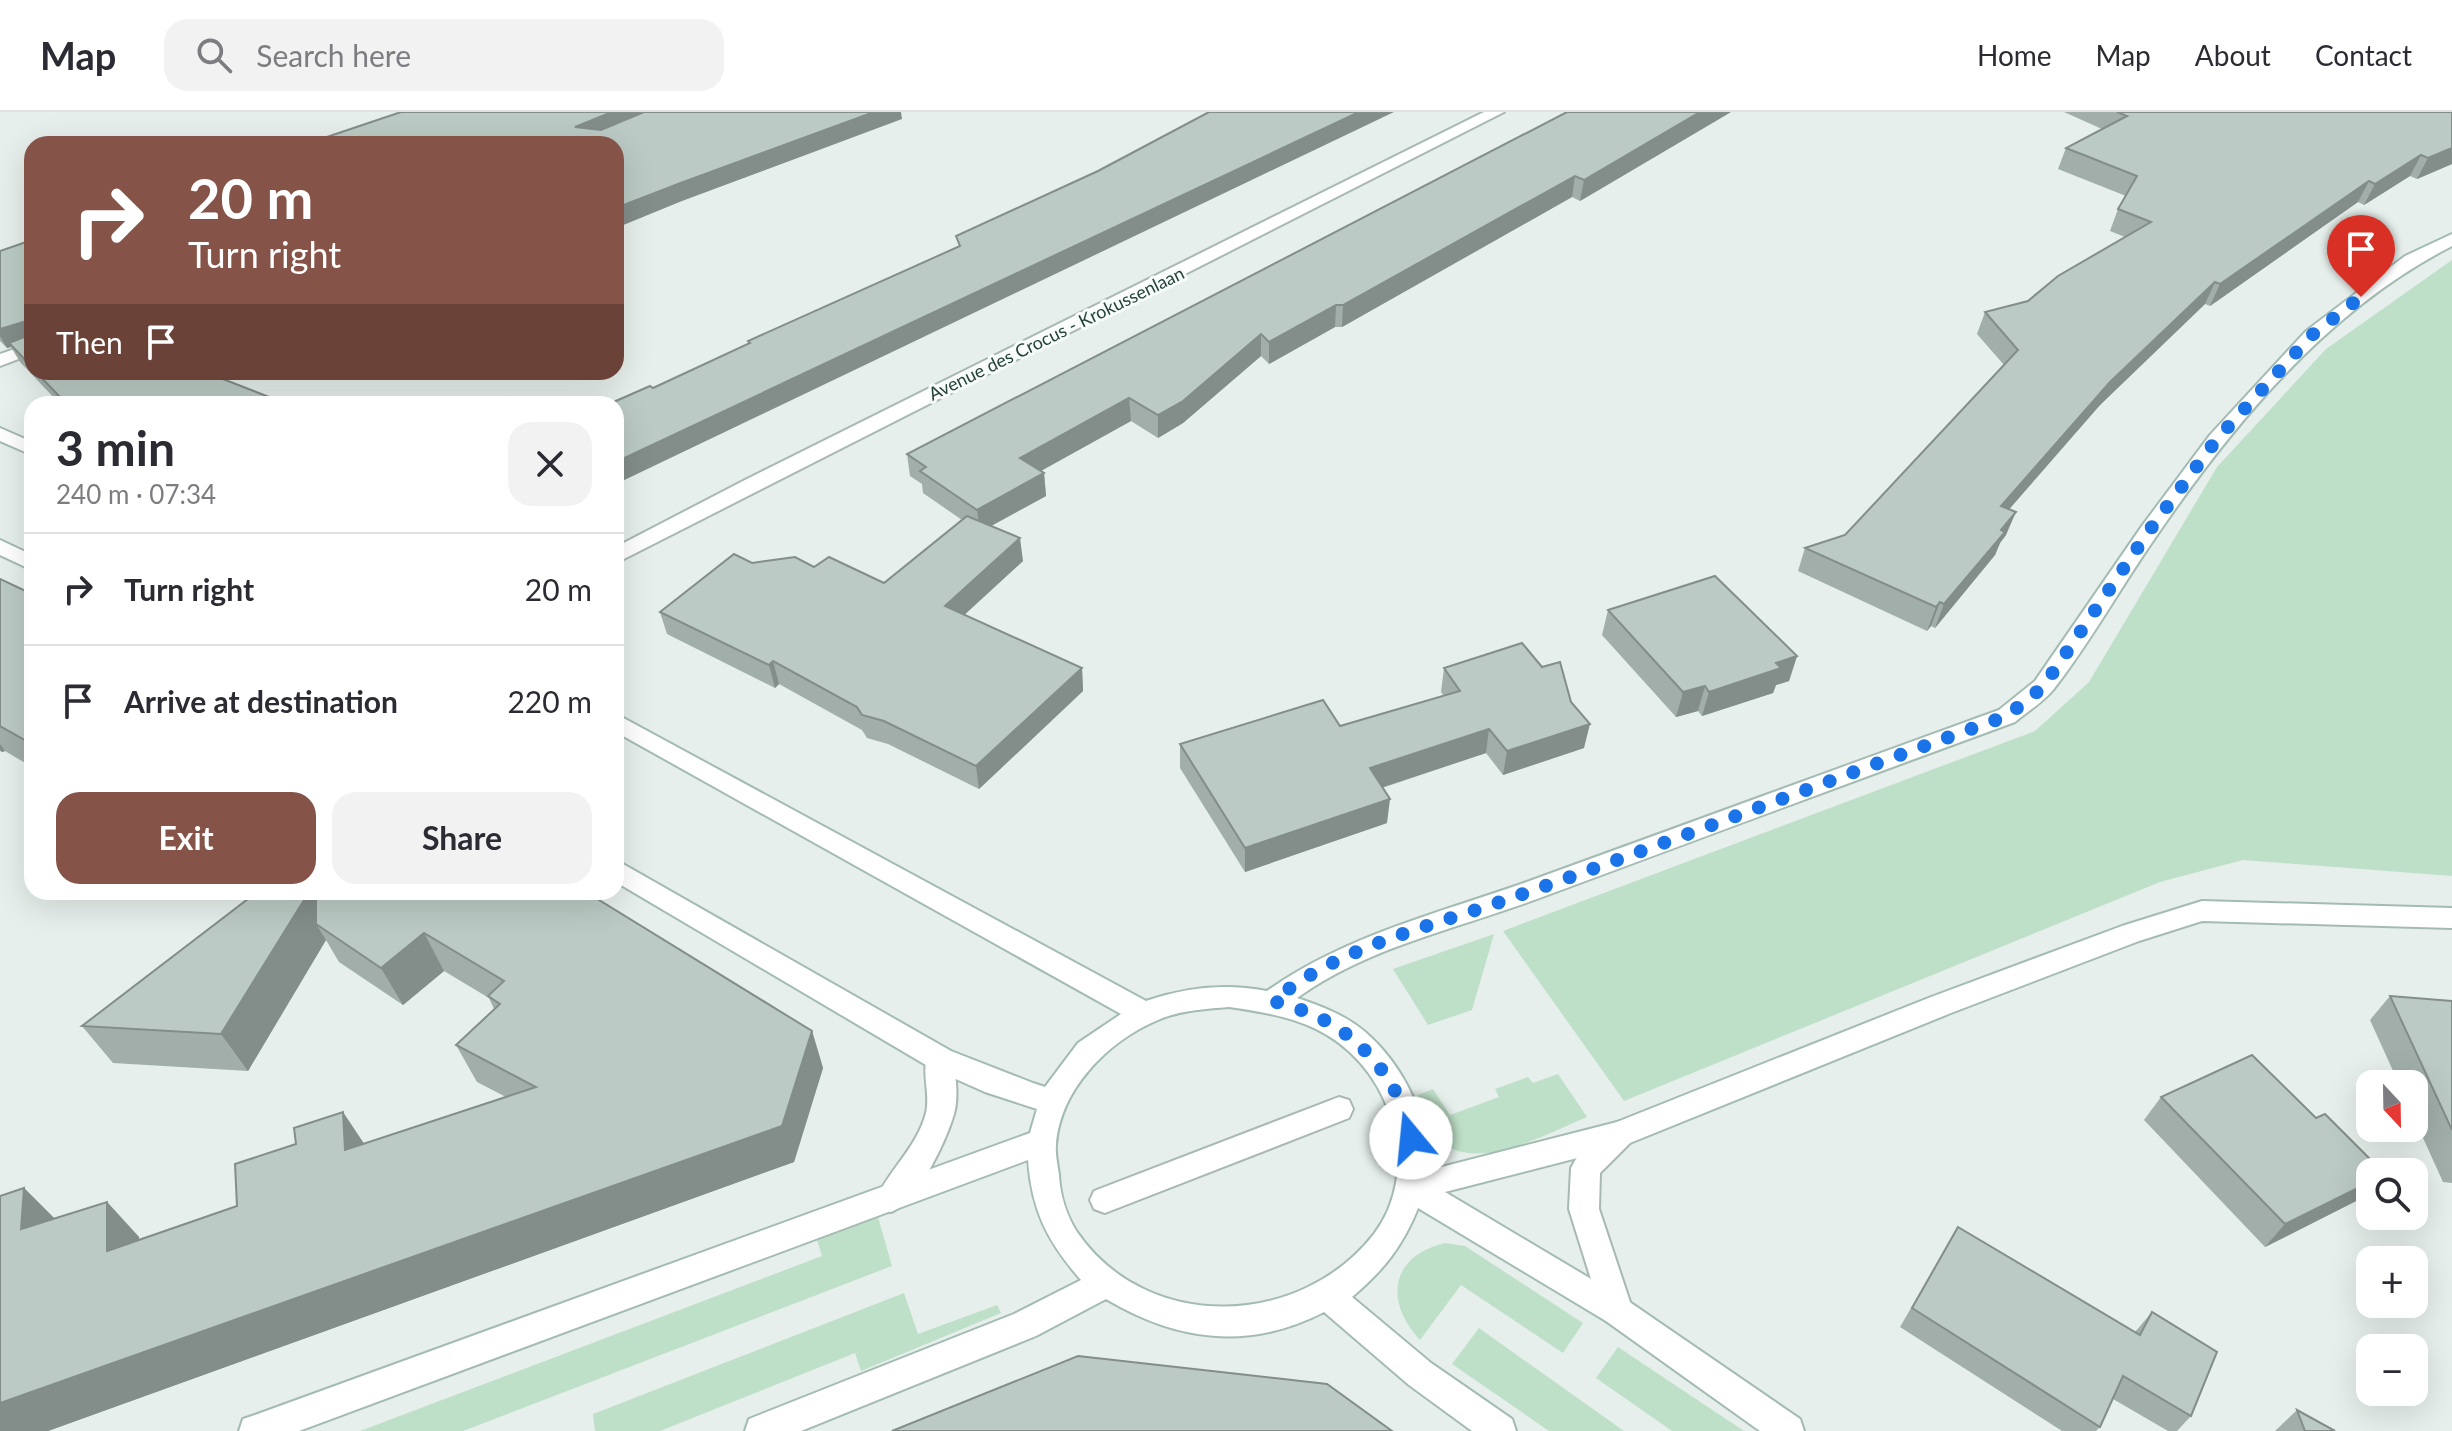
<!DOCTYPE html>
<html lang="en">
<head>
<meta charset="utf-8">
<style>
	body { margin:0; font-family:Lato,sans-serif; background:#f2f2f3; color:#2b2b33; height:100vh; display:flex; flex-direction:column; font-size:30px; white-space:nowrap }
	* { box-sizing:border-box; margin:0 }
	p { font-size:26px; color:#7c7c81 }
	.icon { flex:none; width:44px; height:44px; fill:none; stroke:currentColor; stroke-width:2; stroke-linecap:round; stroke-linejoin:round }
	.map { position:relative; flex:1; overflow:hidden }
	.panel { position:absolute; left:24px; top:284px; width:600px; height:504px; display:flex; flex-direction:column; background:#fff; border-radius:24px; box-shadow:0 8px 32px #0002 }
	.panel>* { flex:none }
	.banner { position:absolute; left:24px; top:24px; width:600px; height:244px; border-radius:24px; box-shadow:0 8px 32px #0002; background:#855347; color:#fff; overflow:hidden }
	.needle { width:52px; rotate:158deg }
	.buttons { position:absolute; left:2356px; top:958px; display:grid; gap:16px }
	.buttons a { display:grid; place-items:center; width:72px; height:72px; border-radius:16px; background:#fff; box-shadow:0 8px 32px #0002; font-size:40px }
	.pin { position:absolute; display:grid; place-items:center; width:68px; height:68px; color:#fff; margin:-82px -34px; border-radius:50% 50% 50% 0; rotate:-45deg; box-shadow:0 0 8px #0007 }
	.pin .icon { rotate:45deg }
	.me { position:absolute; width:88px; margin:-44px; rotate:343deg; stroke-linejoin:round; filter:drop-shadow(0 0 6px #0008) }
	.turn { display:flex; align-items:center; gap:28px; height:168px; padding:0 32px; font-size:36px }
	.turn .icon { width:104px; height:104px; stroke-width:2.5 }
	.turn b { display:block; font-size:56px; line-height:68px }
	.then { display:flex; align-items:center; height:76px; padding:0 32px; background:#0003; gap:16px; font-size:30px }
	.round { display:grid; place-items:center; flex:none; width:84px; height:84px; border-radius:24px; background:#f2f2f3 }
	.head { display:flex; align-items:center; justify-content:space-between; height:136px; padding:0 32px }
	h1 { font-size:48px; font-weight:700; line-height:60px }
	.cta { display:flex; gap:16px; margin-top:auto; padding:16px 32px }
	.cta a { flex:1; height:92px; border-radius:24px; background:#855347; color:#fff; font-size:32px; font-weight:700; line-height:92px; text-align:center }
	.cta a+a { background:#f2f2f3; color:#2b2b33 }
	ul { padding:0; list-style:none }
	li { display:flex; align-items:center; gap:24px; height:112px; padding:0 32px; border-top:2px solid #e1e1e2 }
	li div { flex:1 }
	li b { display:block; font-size:30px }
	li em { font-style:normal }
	header { display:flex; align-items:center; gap:48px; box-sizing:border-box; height:112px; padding:0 40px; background:#fff; border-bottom:2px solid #e1e1e2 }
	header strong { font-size:38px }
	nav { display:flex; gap:44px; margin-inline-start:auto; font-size:28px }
	.search { width:560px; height:72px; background:#f2f2f3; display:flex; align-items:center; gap:20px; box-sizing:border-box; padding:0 28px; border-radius:24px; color:#7c7c81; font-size:30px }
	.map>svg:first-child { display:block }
</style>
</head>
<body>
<header>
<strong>Map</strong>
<div class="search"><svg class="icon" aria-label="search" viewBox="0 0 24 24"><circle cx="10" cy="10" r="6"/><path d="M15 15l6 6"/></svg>Search here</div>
<nav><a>Home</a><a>Map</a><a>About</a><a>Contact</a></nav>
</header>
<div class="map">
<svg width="2452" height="1319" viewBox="0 0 2452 1319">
	<rect width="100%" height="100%" fill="#e6efeb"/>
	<!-- green -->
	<g fill="#bfe0c8">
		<polygon points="2452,148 2452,764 2243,748 2160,770 1624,989 1503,819 2035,619 2089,570 2217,355 2326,237"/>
		<polygon points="1494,822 1472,898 1428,913 1393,857"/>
		<path d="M1558,962L1587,1005C1547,1021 1471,1066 1435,1024C1426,1014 1423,994 1418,983L1433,977L1450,1003L1499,985L1495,977L1528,965L1533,971Z"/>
		<polygon points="878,1105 892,1154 463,1319 360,1319 822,1144 817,1128"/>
		<path d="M1445,1131L1465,1134L1583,1211L1563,1241L1461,1173L1420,1228C1384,1189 1390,1144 1445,1131Z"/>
		<polygon points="904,1181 918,1222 997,1193 1001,1201 861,1259 855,1241 660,1319 595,1319 593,1302"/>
		<polygon points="1479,1216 1624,1319 1549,1319 1452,1252"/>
		<polygon points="1618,1235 1744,1319 1672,1319 1596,1266"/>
	</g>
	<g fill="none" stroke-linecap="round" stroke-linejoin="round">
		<defs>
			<g id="street">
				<polygon points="1484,0 1504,0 616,451 616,435 743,369"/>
				<polygon points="32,231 32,242 0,254 0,242"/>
				<path d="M939,936L949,940C956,954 959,986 954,1002C946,1029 918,1090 891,1100L880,1096L876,1087C890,1057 917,1035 926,1001C931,981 920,959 929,940Z"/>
				<polygon points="1339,985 1349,988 1353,997 1349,1006 1105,1101 1094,1097 1090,1088 1094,1079"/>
				<polygon points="1620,1009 1630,1013 1634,1022 1630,1031 1600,1061 1599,1097 1633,1199 1628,1209 1617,1214 1606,1209 1601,1199 1569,1097 1571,1056 1576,1047 1610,1013"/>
			</g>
			<g id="secondary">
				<path d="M2452,122V134C2327,198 2233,312 2155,426C2120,476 2090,531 2053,578C2043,590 2027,600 2015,610C1856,668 1696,728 1537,787C1456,817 1368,835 1297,886C1321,894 1345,903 1364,919C1402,951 1433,1010 1426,1059L1617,1010L1931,885L2122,814L2202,789L2452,796V816L2202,809L2139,829L1951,901L1620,1035L1445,1080L1628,1189L1800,1307L1804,1319H1760L1606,1209L1418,1096C1403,1134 1383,1159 1352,1185L1431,1251L1512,1307L1516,1319H1472L1409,1273L1324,1200C1248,1239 1177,1229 1106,1187L1036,1224L801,1319H745L749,1307L1014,1202L1081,1168C1047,1129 1032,1099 1028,1048L299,1319H239L243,1307L255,1303L1030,1021L1037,997L985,980L931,956L616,770V748L951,939L1033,971L1045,975L1078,931L1121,902L616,620V602L1146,889C1187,875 1225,871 1267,879C1347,822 1444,800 1535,767C1690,711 1844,654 1999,598L2035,569L2142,414L2210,323L2306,219L2405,144ZM1229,895C1263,900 1297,905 1327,923C1393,962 1422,1059 1374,1122C1301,1216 1147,1222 1077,1120C1066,1103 1060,1082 1059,1063C1058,1054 1055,1042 1056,1033C1060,977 1108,929 1158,908C1180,898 1206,897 1229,895Z"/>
				<polygon points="0,316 32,330 32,343 0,329"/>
				<polygon points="0,428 32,443 32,458 0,443"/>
			</g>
		</defs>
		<!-- street casing -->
		<use href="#street" stroke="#a8b8b2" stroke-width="4"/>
		<!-- secondary casing -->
		<use href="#secondary" stroke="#a4bbb3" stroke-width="4"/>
		<!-- street -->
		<use href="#street" fill="#fff" fill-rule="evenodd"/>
		<!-- secondary -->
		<use href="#secondary" fill="#fff" fill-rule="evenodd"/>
	</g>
	<!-- wall -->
	<g fill="#a1aea9">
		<polygon points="1731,0 1580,89 1572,85 1342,215 1335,215 1269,252 1261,244 1183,311 1158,326 1131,309 1040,359 1044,361 1046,384 991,414 1023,449 964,503 1082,556 1083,579 979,677 888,632 867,626 862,618 779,572 775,576 667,522 660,500 752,451 814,455 884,471 962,408 923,381 922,372 910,364 907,342"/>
		<polygon points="2064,0 2452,0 2452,52 2417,67 2410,64 2364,93 2358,90 2210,194 2205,192 2100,293 2009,397 2006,423 2000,431 1995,443 1935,516 1931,514 1927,519 1798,459 1805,436 1845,423 2004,253 1977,222 1985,200 2028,189 2125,125 2110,119 2118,97 2126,84 2058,57 2066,36 2102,17"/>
		<polygon points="32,128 32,260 241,260 223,267 287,292 60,292 20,250 11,235 7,236 0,229 0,139"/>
		<polygon points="0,467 32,482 32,655 5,639 2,640 0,639"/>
		<polygon points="1608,498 1797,544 1789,569 1776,573 1773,581 1702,604 1698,599 1676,605 1602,523"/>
		<polygon points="1444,556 1584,636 1503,663 1486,641 1382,676 1387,711 1245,760 1180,656 1180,632 1340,614 1444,584 1441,580"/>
		<polygon points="257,780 812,919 823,956 794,1050 48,1319 0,1319 24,1076 55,1107 107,1090 139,1125 139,1127 237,1094 364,1031 506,985 477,970 456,933 494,897 489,886 444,859 403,893 339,850 326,828 248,959 113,951 82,914"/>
		<polygon points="2390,884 2452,889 2452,1071 2443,1070 2414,1006 2414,972 2399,972 2370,908"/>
		<polygon points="2161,985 2364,1085 2265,1135 2144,1008"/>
		<polygon points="1958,1115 2135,1220 2152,1200 2191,1304 2177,1319 2168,1319 2113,1287 2100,1315 2096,1319 2062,1319 1900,1215"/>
		<polygon points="2297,1298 2335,1319 2275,1319"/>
	</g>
	<!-- shaded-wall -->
	<g fill="#838d89">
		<polygon points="612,0 658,0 581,32 575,15"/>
		<polygon points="874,0 901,0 902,7 682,89 616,116 616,96 678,72"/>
		<polygon points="1359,0 1394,0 616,372 616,350"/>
		<polygon points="1700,0 1731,0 1580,89 1584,68"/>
		<polygon points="2452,36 2452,52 2417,67 2428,46"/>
		<polygon points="2421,43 2410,64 2364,93 2375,72"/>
		<polygon points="1575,64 1572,85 1342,215 1343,193"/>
		<polygon points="2369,69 2358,90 2210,194 2220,172"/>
		<polygon points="2215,170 2205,192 2100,293 1992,417 2001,394 2110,270"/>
		<polygon points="1336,193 1335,215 1269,252 1269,230"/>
		<polygon points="23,210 32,226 9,231 11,235 7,236 0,224 0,217"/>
		<polygon points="1261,222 1261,244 1183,311 1158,326 1158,303"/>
		<polygon points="196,260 241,260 204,274"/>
		<polygon points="1129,286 1131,309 1023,369 1020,346"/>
		<polygon points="1044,361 1046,384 980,420 977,398"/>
		<polygon points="2016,400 2006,423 2000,431 1995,443 1935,516 1944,492 2001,418"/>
		<polygon points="1020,426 1023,449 949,517 945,494"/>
		<polygon points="1940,490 1931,514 1927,519 1936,495"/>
		<polygon points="1797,544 1789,569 1776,573 1773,581 1702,604 1709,580 1776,551"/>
		<polygon points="773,549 779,572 775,576 769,553"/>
		<polygon points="1082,556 1083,579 979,677 976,654"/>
		<polygon points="1705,574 1698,599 1676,605 1683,580"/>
		<polygon points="1590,612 1584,636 1503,663 1507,639"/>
		<polygon points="1489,617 1486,641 1368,680 1370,656"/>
		<polygon points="0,632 5,639 2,640 0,637"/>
		<polygon points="1390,687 1387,711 1245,760 1245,736"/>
		<polygon points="309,780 323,780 316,812 326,828 248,959 221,922"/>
		<polygon points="424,821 444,859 403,893 381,856"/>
		<polygon points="812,919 823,956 794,1050 48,1319 0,1319 0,1291"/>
		<polygon points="343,1000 367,1036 345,1038"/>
		<polygon points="2370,1070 2370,1078 2364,1085 2265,1135 2285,1112"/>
		<polygon points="24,1076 59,1111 21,1117"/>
		<polygon points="107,1090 139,1125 140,1173 107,1139"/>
	</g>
	<!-- building -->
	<g fill="#bbcac4" stroke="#838d89" stroke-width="2">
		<polygon points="401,0 612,0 575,15 601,18 644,0 874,0 678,72 616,96 616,32 306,32"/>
		<polygon points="1209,0 1359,0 616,350 616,292 609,292 650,274 653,276 750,231 748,229 960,134 956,124 1098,59"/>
		<polygon points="1567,0 1700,0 1584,68 1575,64 1343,193 1336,193 1269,230 1261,222 1183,289 1158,303 1129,286 1020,346 1044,361 977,398 920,359 926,355 907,342"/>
		<polygon points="2117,0 2452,0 2452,36 2428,46 2421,43 2375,72 2369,69 2220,172 2215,170 2110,270 2001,394 2016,400 2001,418 2005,420 1944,492 1940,490 1936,495 1805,436 1845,423 2018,238 1985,200 2028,189 2058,164 2151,110 2118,97 2137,64 2066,36 2127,4"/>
		<polygon points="32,128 32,255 9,231 24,225 23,210 0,217 0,139"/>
		<polygon points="36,260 205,260 287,292 77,292 60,285"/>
		<polygon points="511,285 525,292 500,292"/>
		<polygon points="596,287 604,292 584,292"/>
		<polygon points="967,404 1020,426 945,494 1082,556 976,654 884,609 862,603 857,595 773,549 769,553 660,500 734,442 752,451 795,445 814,455 829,445 884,471"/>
		<polygon points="1715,464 1797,544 1776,551 1781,556 1709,580 1705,574 1683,580 1608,498"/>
		<polygon points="0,467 32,482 32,632 0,614"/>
		<polygon points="1522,531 1542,555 1560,550 1571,590 1590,612 1507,639 1489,617 1370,656 1390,687 1245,736 1180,632 1323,588 1340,614 1460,579 1444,556"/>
		<polygon points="257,780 309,780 221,922 82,914"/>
		<polygon points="316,780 586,780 812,919 782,1014 0,1291 0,1084 24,1076 21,1117 107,1090 107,1139 237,1094 235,1052 296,1032 294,1016 343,1000 345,1038 536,975 456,933 500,892 488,884 504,869 424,821 381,856 316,812"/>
		<polygon points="2390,884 2452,889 2452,1018"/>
		<polygon points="2252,943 2316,1006 2325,1002 2383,1060 2370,1060 2370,1070 2285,1112 2161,985"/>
		<polygon points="1958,1115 2140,1223 2152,1200 2217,1240 2191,1304 2123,1264 2100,1315 1912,1196"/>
		<polygon points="1078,1244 1327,1272 1392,1319 892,1319"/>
		<polygon points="2297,1298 2335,1319 2305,1319"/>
	</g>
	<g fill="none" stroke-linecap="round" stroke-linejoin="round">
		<!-- route -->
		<path stroke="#1a73e8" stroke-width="14" stroke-dasharray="0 25.2" d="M1411,1026C1403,975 1366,929 1320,906C1305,898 1288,894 1273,889C1341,833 1434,814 1517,784C1681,726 1843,663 2007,604L2043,575L2149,419L2217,327L2312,223L2361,185"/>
	</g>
	<g text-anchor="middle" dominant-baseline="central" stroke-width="6" stroke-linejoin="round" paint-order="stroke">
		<!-- far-street labels -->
		<g font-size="18" fill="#24423a" stroke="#f7fbf9">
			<text transform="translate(1056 221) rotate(-26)">Avenue des Crocus - Krokussenlaan</text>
		</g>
	</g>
</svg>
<div class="buttons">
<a><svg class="needle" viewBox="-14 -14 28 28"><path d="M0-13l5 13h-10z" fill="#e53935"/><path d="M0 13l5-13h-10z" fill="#7c7c81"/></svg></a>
<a><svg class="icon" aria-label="search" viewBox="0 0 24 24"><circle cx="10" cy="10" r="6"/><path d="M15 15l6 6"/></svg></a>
<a>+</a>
<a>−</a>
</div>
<div class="pin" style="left:2361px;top:185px;background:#d93025"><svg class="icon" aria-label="arrive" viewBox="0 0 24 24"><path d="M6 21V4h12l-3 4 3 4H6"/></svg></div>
<svg class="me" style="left:1411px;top:1026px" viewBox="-20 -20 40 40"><circle r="19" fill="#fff"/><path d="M0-13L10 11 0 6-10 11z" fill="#1a73e8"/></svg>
<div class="banner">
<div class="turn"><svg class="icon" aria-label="right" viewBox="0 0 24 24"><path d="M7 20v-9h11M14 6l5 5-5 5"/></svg><div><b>20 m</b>Turn right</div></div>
<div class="then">Then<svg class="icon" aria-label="arrive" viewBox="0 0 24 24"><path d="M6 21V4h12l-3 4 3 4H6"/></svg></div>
</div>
<section class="panel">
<div class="head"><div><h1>3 min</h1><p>240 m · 07:34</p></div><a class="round"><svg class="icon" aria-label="close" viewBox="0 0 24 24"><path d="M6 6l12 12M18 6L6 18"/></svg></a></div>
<ul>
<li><svg class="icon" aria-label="right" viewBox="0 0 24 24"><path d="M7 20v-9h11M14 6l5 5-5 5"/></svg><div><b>Turn right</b></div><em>20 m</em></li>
<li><svg class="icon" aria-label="arrive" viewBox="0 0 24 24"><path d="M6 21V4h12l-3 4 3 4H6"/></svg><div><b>Arrive at destination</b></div><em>220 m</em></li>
</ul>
<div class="cta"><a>Exit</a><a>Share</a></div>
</section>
</div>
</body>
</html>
